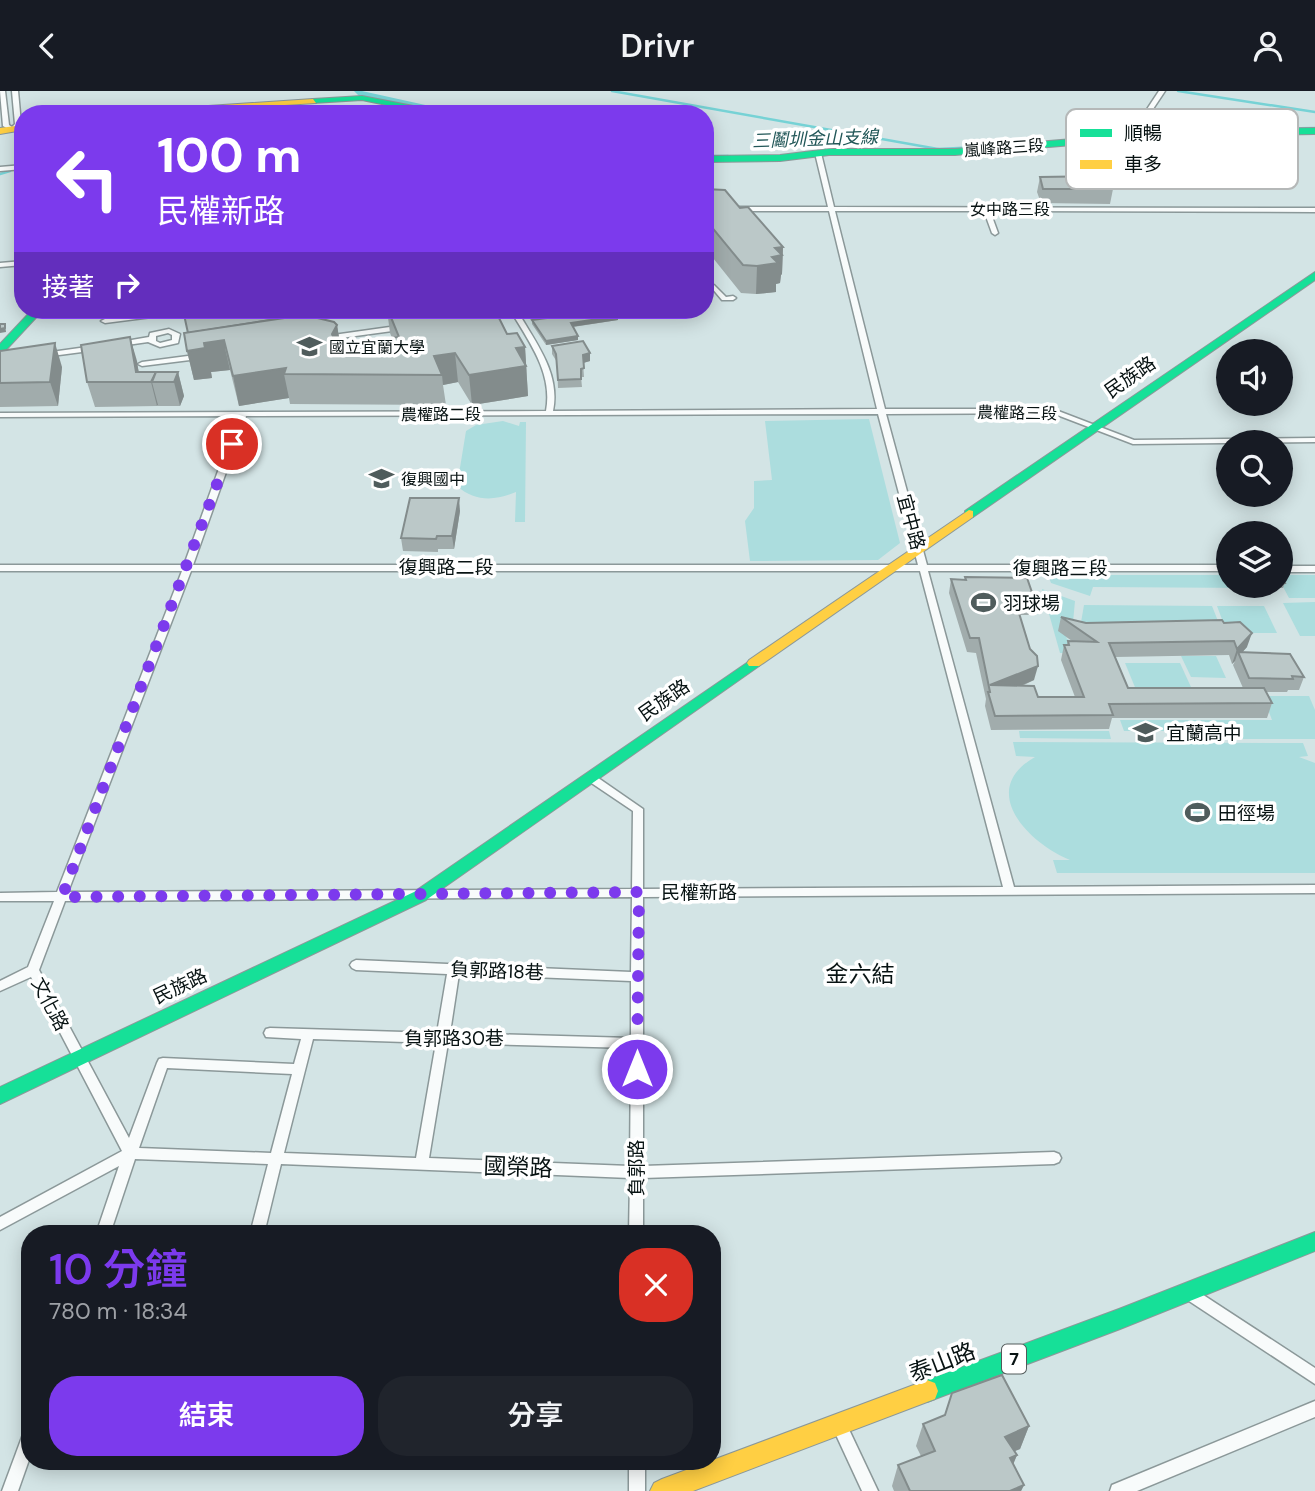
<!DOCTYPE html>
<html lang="zh-TW">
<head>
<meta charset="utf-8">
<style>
	body { margin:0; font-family:"DM Sans","Noto Sans TC",sans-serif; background:#20242c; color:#f1f3f6; height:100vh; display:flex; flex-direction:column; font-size:26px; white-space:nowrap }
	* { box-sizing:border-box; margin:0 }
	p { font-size:23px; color:#9ea1a6 }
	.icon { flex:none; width:38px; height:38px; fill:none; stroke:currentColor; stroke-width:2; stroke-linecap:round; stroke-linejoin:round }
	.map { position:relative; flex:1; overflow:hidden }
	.side { position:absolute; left:21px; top:1134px; width:700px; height:245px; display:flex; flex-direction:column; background:#171b24; border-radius:28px; box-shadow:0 4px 18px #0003 }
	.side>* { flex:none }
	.top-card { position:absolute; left:14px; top:14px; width:700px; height:214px; border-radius:28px; box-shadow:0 4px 18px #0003; background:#7c3aed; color:#fff; overflow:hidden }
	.controls { position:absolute; left:1216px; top:248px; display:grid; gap:14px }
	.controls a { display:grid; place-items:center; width:77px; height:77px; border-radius:50%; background:#171b24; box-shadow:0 4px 18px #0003; font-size:35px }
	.pin { position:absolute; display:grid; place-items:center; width:60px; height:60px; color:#fff; margin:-30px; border:4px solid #fff; border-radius:50%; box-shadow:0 2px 7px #0007 }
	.me { position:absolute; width:77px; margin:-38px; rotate:0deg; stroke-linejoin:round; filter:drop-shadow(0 0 5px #0008) }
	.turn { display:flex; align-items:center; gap:24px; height:147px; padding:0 28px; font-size:32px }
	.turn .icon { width:91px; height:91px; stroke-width:2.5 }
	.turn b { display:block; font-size:49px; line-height:60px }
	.then { display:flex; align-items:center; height:66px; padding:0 28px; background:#0003; gap:14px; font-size:26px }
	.round { display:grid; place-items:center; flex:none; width:74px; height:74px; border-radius:28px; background:#20242c }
	.head { display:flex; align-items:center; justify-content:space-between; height:119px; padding:0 28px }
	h1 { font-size:42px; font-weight:600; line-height:52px; color:#7c3aed }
	.cta { display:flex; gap:14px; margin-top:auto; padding:14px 28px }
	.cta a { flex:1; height:80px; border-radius:28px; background:#7c3aed; color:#fff; font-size:28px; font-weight:600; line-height:80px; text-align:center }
	.cta a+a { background:#20242c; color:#f1f3f6 }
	header { display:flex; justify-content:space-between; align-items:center; height:91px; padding:0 28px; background:#171b24; font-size:32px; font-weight:600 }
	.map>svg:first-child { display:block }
</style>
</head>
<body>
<header><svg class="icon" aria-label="back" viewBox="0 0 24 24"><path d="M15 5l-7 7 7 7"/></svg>Drivr<svg class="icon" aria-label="person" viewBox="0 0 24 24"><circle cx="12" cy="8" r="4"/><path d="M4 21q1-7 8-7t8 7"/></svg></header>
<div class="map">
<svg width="1315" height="1400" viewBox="0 0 1315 1400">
	<rect width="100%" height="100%" fill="#d3e4e5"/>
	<!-- green -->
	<g fill="#acddde">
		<polygon points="869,328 900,452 878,469 750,470 745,430 754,417 754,390 772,389 765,330"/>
		<path d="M503,330L519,335L520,331H526L525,431H515L516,401C495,410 475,411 457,395L466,340L476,334Z"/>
		<polygon points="1048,484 1228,484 1228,495 1253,497 1093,496 1090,505 1051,492"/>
		<polygon points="1281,484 1315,484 1315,507 1289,507 1281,492"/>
		<polygon points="1042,498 1075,510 1072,542 1066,547 1072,551 1073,562 1060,562"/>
		<polygon points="1315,511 1315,545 1300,545 1283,512"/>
		<polygon points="1084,514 1212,515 1222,540 1079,543"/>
		<polygon points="1217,515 1264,515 1277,542 1235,542 1223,531"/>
		<polygon points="1181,565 1216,565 1226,587 1191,586"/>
		<polygon points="1125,572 1180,572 1196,607 1139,606"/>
		<polygon points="1263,605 1309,605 1315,619 1315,648 1206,648 1193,640 1124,640 1120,629 1272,629"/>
		<polygon points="1019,640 1109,640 1111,648 1020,647"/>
		<path d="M1013,651L1303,652L1308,665L1299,666L1315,672V782H1057L1053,769H1070C1028,752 977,699 1035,666L1016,665Z"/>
	</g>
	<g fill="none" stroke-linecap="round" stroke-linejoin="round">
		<!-- stream -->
		<g stroke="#76d2d5" stroke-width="2.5">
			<polyline points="612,0 938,58"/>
			<polyline points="1178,0 1315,21"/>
			<polyline points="1200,39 1315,37"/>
			<polyline points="938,58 979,56"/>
			<polyline points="705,65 728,65"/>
			<polyline points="0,83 10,80"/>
		</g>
		<!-- canal -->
		<polygon fill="#76d2d5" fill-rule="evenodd" points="354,0 362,0 466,23 450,23 359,5"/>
		<defs>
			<g id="street">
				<polygon points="0,0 5,0 9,34 12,36 15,33 12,0 18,0 21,33 14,39 10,39 3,35"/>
				<polygon points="1159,0 1165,0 1133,48 1129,48 1128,47"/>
				<polygon points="1073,51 1077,51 1107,88 1107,90 1103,90 1073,53"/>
				<path d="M818,60L821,62L834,116L1315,117V121L990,120L998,142L995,144L992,142L984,120H835L885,318H1053L1134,349L1315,347V351L1133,353L1052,322L886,323L927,474H1228V480H928L1014,796L1315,794V802L643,806V1075L1054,1061L1059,1063L1061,1067L1059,1071L1054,1073L643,1087V1143H629L630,1087L281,1073L264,1143H250L268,1073L135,1068L110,1143H96L119,1075L0,1139V1126L122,1060L31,886L0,900V890L28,876L54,810H0V802L57,801L182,480H0V474H184L238,325L0,326V322L546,320C553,283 530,252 512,222L485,226L482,224C491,219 505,219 517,219C534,250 561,281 553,320L877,318L829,120H737L734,118L737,116H828L815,62ZM878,323L918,474H193L246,325ZM191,480H920L1003,796L643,798V718L591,682L586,686L587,689L633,720L632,798L68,801ZM632,806L631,881L356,869L352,871L350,874L352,877L356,879L447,883L437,942L270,937L266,938L264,942L266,946L301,948L294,973L163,967L159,968L157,972L129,1047L39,879L65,810ZM459,883L631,890V947L450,942ZM313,948L436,952L416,1067L284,1062ZM448,952L631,957L630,1075L429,1067ZM167,977L292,983L271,1062L139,1057Z"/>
				<polygon points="23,74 23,78 0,80 0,76"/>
				<polygon points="23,170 23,174 0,176 0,172"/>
				<polygon points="714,194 726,206 733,205 736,207 733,209 722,209 711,196"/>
				<polygon points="177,219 194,219 191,221 105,232 101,230 105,228"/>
				<polygon points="404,234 407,234 407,238 326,249 322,247 326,245"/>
				<path d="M169,238L180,243L178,252L160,256L148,251L120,255L116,253L120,251L149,246L150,242ZM168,242L172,244V249L160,252L156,250V245Z"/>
				<polygon points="94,255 97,255 97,259 44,266 40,264 44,262"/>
				<polygon points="203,263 206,263 206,267 142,275 138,273 142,271"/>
				<rect x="1281" y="475" width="34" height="6"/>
				<polygon points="1188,1194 1315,1277 1315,1293 1183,1206 1181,1201 1183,1196"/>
				<polygon points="1315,1310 1315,1326 1137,1400 1110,1400 1112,1394"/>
				<polygon points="839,1325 844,1328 878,1400 862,1400 831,1333 834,1328"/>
				<polygon points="30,1335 30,1366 18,1400 2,1400 25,1338"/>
				<rect x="629" y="1370" width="16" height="30"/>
			</g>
			<g id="fast">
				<polygon points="362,5 444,21 448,23 430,23 362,9 313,12 309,10 313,8"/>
				<polygon points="1315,37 1315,43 1180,45 955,64 829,64 780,70 705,71 705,65 780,64 829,58 955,58 1180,39"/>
				<polygon points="1315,181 1315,189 973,426 965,426 965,420"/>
				<polygon points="32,219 43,219 4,261 0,262 0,253"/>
				<polygon points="754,567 759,569 761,572 759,575 426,809 0,1013 0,996 414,801"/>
				<polygon points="1315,1141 1315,1160 1120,1238 927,1311 919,1308 916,1300 919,1292 927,1289 1119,1218"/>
			</g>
			<g id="slow">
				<polygon points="313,8 316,12 141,23 91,23"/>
				<polygon points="23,34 23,39 0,43 0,37"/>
				<polygon points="969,419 973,420 973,426 759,575 749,575 747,572 749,569"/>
				<polygon points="927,1289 935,1292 938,1300 935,1308 927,1311 693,1400 650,1400 654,1392 662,1388"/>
			</g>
		</defs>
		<!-- street casing -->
		<use href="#street" stroke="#8b9899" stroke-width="3"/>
		<!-- fast casing -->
		<use href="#fast" stroke="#8b9899" stroke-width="2"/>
		<!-- slow casing -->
		<use href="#slow" stroke="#8b9899" stroke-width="2"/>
		<!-- street -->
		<use href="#street" fill="#f8fbfb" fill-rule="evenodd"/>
		<!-- fast -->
		<use href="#fast" fill="#16e098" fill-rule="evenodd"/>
		<!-- slow -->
		<use href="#slow" fill="#ffcf43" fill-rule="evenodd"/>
	</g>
	<!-- wall -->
	<g fill="#a1acac" fill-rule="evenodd">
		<polygon points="1040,86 1113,98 1110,113 1041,112 1037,101"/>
		<polygon points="705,98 740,117 783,156 782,183 781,184 780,192 776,193 776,201 756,203 741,202 705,157"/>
		<polygon points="387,219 495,219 507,243 525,256 528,305 472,314 458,291 443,294 446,314 290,313 289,307 239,315 230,279 211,281 212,287 194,289 187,260 322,228 337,234 340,254 392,247 390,242"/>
		<polygon points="647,222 618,227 618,229 573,236 578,249 546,254 532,233 532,229"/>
		<polygon points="130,246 139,281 178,281 184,305 180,315 158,315 158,314 157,315 95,316 87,291"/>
		<polygon points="552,255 590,270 583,272 584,286 581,286 582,296 558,297 557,271 552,263"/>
		<polygon points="0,260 62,276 58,315 0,316"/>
		<polygon points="460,420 454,458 438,458 438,461 403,460 401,447"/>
		<polygon points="1281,485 1285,492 1283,497 1264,497 1263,495 1281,495"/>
		<path d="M965,486L1035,510L1032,524H1020L1034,589L1022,595L1038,606H1075L1061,569L1064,554H1067L1068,550H1072L1058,540L1061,526L1086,532L1222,529L1247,556L1242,561L1304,586L1299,599H1288L1287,601H1266L1272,612L1267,627H1112L1109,638L991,639L985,615L986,608L976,562L967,561L949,502L951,488L965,489ZM1229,564L1232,573L1235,570L1233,574L1243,597H1128L1115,566Z"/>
		<polygon points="923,1333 1029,1335 1020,1358 1014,1360 1017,1364 1013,1373 1024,1394 1021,1400 894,1400 892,1395 898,1374 921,1365 916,1355"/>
	</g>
	<!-- shaded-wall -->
	<g fill="#838c8c">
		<polygon points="783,156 782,183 781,184 780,192 776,193 776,201 756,203 757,175 772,166 775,157"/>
		<polygon points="647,219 647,222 618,227 618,229 571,236 571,232 616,223"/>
		<polygon points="321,221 324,240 225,257 230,279 211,281 212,287 194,289 187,260 188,242"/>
		<polygon points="5,233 6,241 0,242 0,238"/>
		<polygon points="337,234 342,264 337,272 332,243"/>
		<polygon points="578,245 578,249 546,254 546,250"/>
		<polygon points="130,246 137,270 140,291 136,281"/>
		<polygon points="55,252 62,276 58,315 50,291"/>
		<polygon points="525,256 528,305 472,314 469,284 516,257"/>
		<polygon points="455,262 458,291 443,294 442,284 434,265"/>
		<polygon points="590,262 590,270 583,272 583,264"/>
		<polygon points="286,277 284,283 289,307 239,315 233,285"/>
		<polygon points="156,281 152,291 158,314 157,315 151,291"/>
		<polygon points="178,281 184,305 180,315 174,291"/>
		<polygon points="459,407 460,420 454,458 452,445"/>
		<polygon points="1252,542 1247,556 1239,565 1238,561 1235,570 1232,573 1237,558"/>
		<polygon points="1038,575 1034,589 990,608 990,594"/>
		<polygon points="1029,1335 1020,1358 997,1368 1005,1346"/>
		<polygon points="1017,1364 1008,1386 1010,1367"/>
		<polygon points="1024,1394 1021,1400 1010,1400"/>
	</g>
	<!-- building -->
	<g fill="#bbc8c8" stroke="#838c8c" stroke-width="2">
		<polygon points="1105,85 1113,98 1043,98 1040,86"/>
		<polygon points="705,98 725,99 740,117 748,116 783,156 775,157 782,164 772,166 778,172 757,175 743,174 705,128"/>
		<polygon points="183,219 320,219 321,221 188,242"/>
		<polygon points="388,219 495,219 507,243 517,242 525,256 516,257 526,275 469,284 455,262 434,265 442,284 284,283 286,277 233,285 224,249 204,252 205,257 187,260 184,242 305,224 334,231 337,234 332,243 337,255 399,246"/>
		<polygon points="575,219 645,219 616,223 618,225 571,232 578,245 546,250 532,229 562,225"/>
		<polygon points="0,233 5,233 5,237 0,238"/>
		<polygon points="130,246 136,281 156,281 151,291 87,291 81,254"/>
		<polygon points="583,250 590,262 583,264 584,277 581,278 581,288 558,289 556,263 552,255"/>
		<polygon points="55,252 50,291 0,292 0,260"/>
		<polygon points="156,281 178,281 174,291 152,291"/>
		<polygon points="410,407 459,407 452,445 437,445 436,448 401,447"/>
		<polygon points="1281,485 1285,492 1281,493"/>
		<polygon points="965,486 1027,487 1035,510 1015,509 1030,558 1037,565 1038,575 990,594 1034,595 1038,606 1084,606 1064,554 1069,554 1068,550 1097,551 1061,526 1086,532 1222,529 1224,532 1240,531 1252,542 1237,558 1234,550 1109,552 1128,597 1264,597 1272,612 1109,613 1113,624 995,625 988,601 990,601 979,547 970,547 951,488 966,489"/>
		<polygon points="1238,561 1290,563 1304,586 1292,585 1293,588 1249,587"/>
		<polygon points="1002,1284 1029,1335 1005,1346 1017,1364 1010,1367 1024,1394 1010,1400 910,1400 898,1374 935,1360 923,1333 945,1324 952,1302"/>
	</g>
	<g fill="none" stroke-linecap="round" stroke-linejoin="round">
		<!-- route -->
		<polyline stroke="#7c3aed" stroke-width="12" stroke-dasharray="0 21.6" points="232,353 62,806 639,801 637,978"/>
	</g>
	<!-- icons -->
	<defs>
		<symbol id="university-bare" viewBox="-9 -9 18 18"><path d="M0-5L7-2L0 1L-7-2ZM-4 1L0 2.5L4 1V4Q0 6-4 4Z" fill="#4f5c5c" stroke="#fff" stroke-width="2.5" paint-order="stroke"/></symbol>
		<symbol id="school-bare" viewBox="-9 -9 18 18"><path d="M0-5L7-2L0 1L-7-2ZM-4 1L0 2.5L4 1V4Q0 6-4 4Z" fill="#4f5c5c" stroke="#fff" stroke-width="2.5" paint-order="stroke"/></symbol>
		<symbol id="stadium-bare" viewBox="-9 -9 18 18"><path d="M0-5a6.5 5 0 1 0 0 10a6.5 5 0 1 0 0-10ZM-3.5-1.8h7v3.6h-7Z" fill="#4f5c5c" stroke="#fff" stroke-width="2.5" paint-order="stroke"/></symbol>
	</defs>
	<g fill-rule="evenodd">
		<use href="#university-bare" x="292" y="238" width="35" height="35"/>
		<use href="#school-bare" x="364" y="370" width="35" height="35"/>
		<use href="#stadium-bare" x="966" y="494" width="35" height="35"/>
		<use href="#school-bare" x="1128" y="624" width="35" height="35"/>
		<use href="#stadium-bare" x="1180" y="704" width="35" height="35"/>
	</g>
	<g text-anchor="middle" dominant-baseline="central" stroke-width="7" stroke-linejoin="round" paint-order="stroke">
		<!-- far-street labels -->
		<g font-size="16" fill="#081313" stroke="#fff">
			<text transform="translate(1004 57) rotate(-4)">嵐峰路三段</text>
			<text x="1010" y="118">女中路三段</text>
			<text transform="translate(1017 322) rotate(1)">農權路三段</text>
			<text x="441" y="323">農權路二段</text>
		</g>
		<!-- far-poi labels -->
		<g font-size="16" fill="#081313" stroke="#fff" text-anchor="start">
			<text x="329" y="256">國立宜蘭大學</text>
			<text x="401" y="388">復興國中</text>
		</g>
		<!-- far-water labels -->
		<g font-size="18" font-style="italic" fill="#225758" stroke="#fff">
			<text transform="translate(815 48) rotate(-2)">三鬮圳金山支線</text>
		</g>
		<!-- shield labels -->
		<rect fill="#fff" stroke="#525a5a" stroke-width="2" x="1002" y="1253.5" width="24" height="29" rx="5"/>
		<g font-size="18" font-weight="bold" fill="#081313">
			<text x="1014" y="1268">7</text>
		</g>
		<!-- street labels -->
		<g font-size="19" fill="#081313" stroke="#fff">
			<text transform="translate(1130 286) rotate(-35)">民族路</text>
			<text transform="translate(911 431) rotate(75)">宜中路</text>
			<text x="446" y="476">復興路二段</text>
			<text x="1060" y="477">復興路三段</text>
			<text transform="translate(664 609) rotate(-35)">民族路</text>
			<text x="699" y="801">民權新路</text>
			<text transform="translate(497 880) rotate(2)">負郭路18巷</text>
			<text transform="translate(180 895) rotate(-25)">民族路</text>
			<text transform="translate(50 913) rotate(62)">文化路</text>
			<text x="454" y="947">負郭路30巷</text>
			<text transform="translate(636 1077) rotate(-90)">負郭路</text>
		</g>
		<!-- poi labels -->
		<g font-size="19" fill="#081313" stroke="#fff" text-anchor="start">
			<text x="1003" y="512">羽球場</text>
			<text x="1166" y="642">宜蘭高中</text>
			<text x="1218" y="722">田徑場</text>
		</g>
		<!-- quarter labels -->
		<g font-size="23" fill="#081313" stroke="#fff">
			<text x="860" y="883">金六結</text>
		</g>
		<!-- near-street labels -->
		<g font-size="23" fill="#081313" stroke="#fff">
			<text transform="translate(518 1076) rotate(2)">國榮路</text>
			<text transform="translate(942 1271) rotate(-21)">泰山路</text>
		</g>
	</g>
	<!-- legend -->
	<rect x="1066" y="18" width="232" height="80" rx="10" fill="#fff" stroke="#b5b8b8" stroke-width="2"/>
	<rect x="1080" y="38" width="32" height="8" fill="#16e098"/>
	<rect x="1080" y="69" width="32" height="9" fill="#ffcf43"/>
	<g font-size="19" fill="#081313">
		<text x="1124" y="49">順暢</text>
		<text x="1124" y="80">車多</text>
	</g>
</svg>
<div class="controls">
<a><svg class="icon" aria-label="sound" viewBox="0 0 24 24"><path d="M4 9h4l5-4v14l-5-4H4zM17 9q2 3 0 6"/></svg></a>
<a><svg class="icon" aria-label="search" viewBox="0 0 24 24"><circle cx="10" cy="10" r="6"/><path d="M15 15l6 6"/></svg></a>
<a><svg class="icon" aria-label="layers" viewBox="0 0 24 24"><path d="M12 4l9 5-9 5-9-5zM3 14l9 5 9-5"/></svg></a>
</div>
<div class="pin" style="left:232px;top:353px;background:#d93025"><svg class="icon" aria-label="arrive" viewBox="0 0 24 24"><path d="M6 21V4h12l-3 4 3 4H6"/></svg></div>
<svg class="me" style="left:637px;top:978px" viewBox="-20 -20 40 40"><circle r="17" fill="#7c3aed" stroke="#fff" stroke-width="3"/><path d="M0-11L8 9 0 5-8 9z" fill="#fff"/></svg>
<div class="top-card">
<div class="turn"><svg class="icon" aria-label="left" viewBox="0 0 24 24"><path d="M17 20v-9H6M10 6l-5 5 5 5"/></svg><div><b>100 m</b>民權新路</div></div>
<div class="then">接著<svg class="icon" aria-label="right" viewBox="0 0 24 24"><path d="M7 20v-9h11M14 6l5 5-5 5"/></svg></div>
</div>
<section class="side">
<div class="head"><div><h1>10 分鐘</h1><p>780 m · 18:34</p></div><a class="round" style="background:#d93025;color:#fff"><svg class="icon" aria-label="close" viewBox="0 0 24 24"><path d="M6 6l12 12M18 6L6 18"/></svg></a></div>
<div class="cta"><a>結束</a><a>分享</a></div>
</section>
</div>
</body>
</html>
